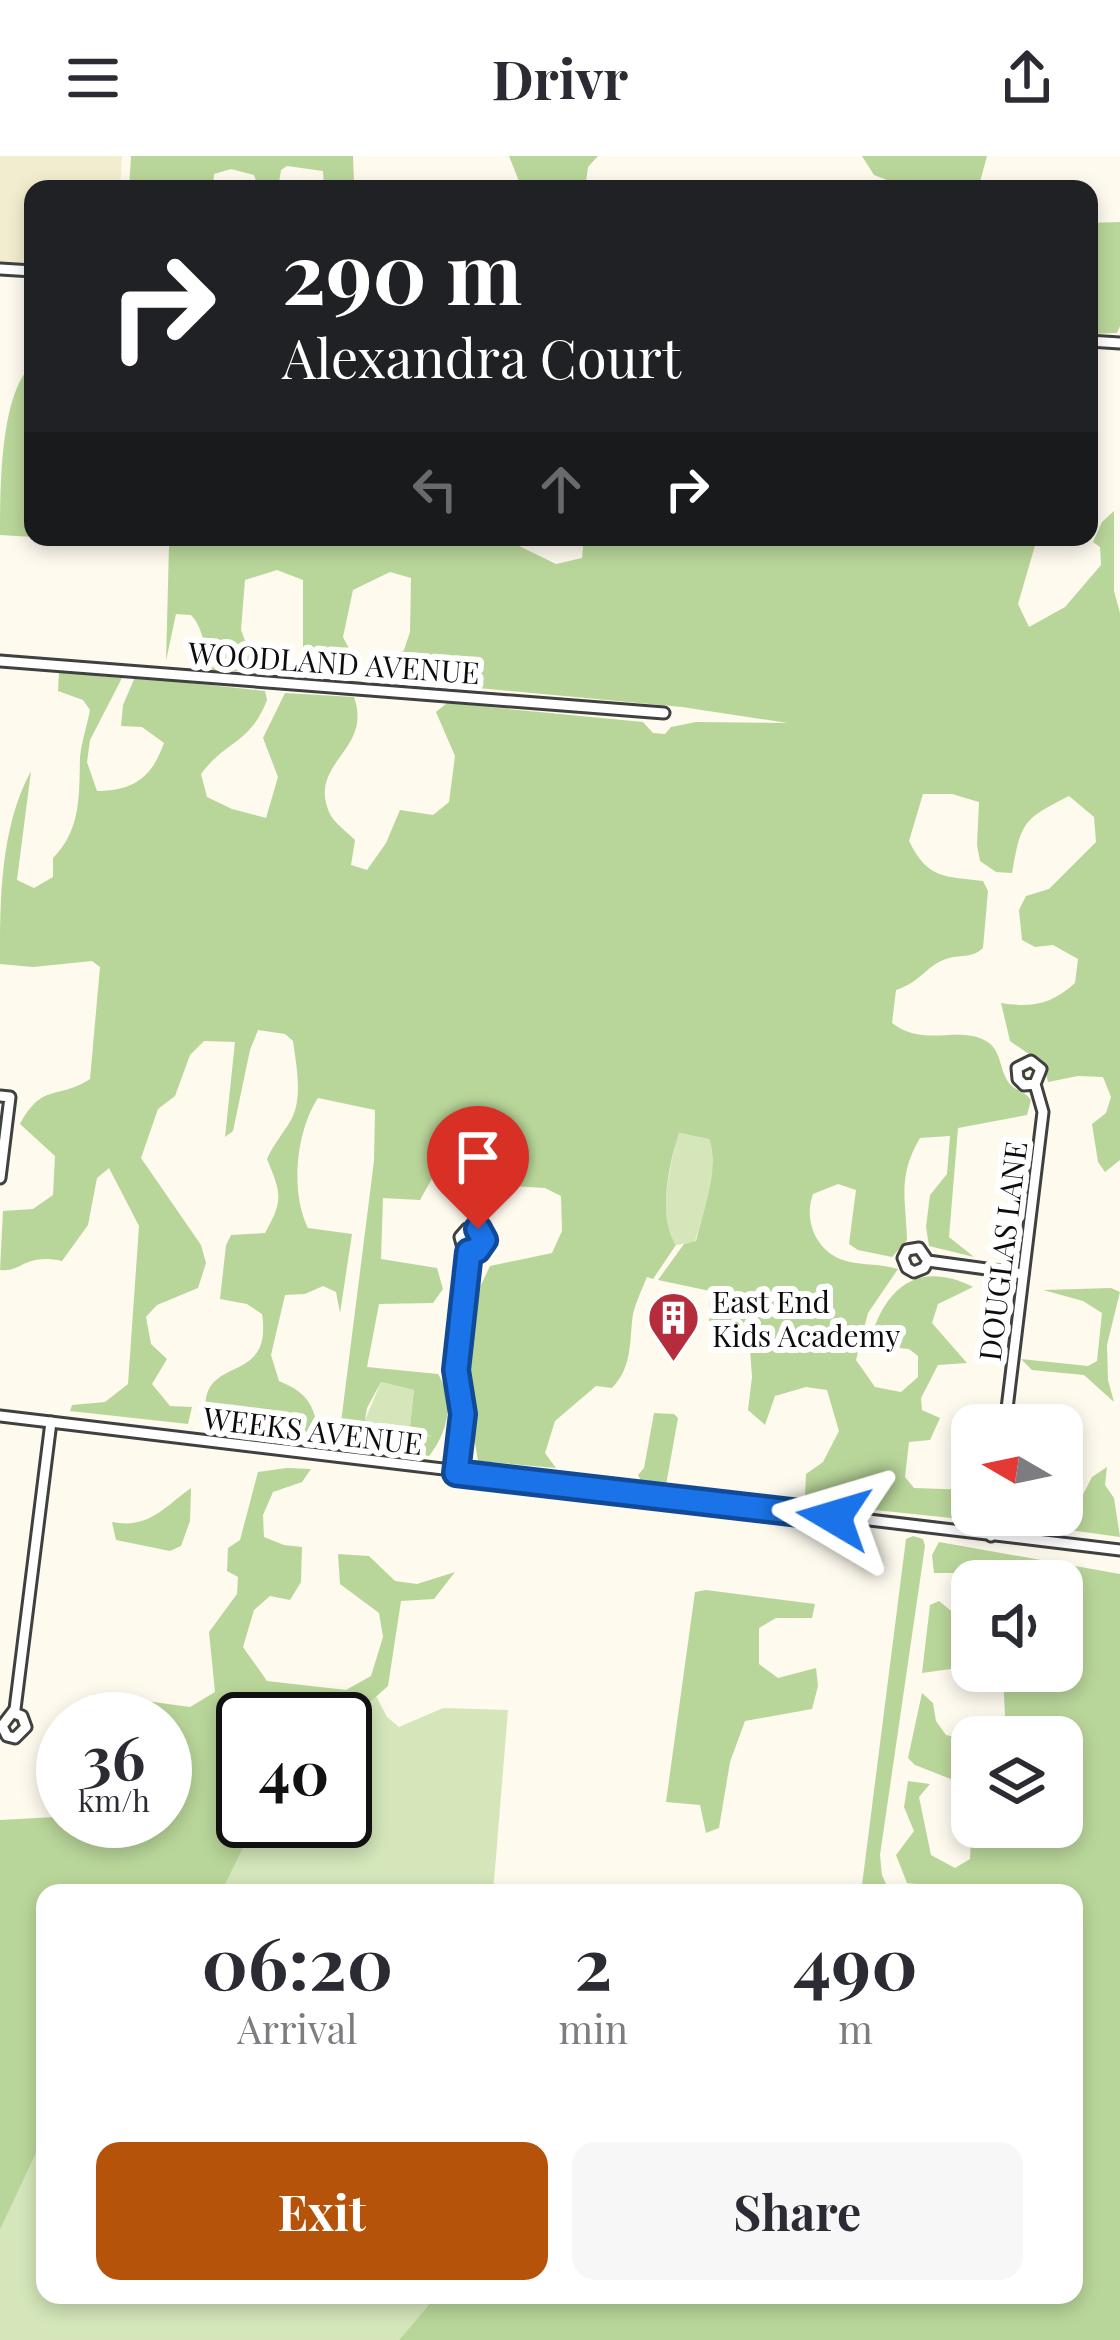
<!DOCTYPE html>
<html lang="en">
<head>
<meta charset="utf-8">
<style>
	body { margin:0; font-family:"Playfair Display",serif; background:#f7f7f7; color:#2b2b33; height:100vh; display:flex; flex-direction:column; font-size:45px; white-space:nowrap }
	* { box-sizing:border-box; margin:0 }
	p { font-size:39px; color:#7c7c81 }
	.icon { flex:none; width:66px; height:66px; fill:none; stroke:currentColor; stroke-width:2; stroke-linecap:round; stroke-linejoin:round }
	.map { position:relative; flex:1; overflow:hidden }
	.sheet { position:absolute; left:36px; top:1728px; width:1047px; height:420px; display:flex; flex-direction:column; background:#fff; border-radius:24px; box-shadow:0 6px 18px #0003 }
	.sheet>* { flex:none }
	.banner { position:absolute; left:24px; top:24px; width:1074px; height:366px; border-radius:24px; box-shadow:0 6px 18px #0003; background:#202124; color:#fff; overflow:hidden }
	.needle { width:78px; rotate:279deg }
	.controls { position:absolute; left:951px; top:1248px; display:grid; gap:24px }
	.controls a { display:grid; place-items:center; width:132px; height:132px; border-radius:24px; background:#fff; box-shadow:0 6px 18px #0003; font-size:60px }
	.speed { position:absolute; left:36px; top:1536px; display:flex; gap:24px; font-size:60px; font-weight:700; text-align:center }
	.speed>* { display:grid; place-content:center; width:156px; height:156px; border-radius:50%; background:#fff; box-shadow:0 6px 18px #0003; line-height:1 }
	.speed small { font-size:30px; font-weight:400 }
	.speed .limit { border:6px solid #111; border-radius:18px; background:#fff; color:#111 }
	.pin { position:absolute; display:grid; place-items:center; width:102px; height:102px; color:#fff; margin:-123px -51px; border-radius:50% 50% 50% 0; rotate:-45deg; box-shadow:0 0 12px #0007 }
	.pin .icon { rotate:45deg }
	.me { position:absolute; width:132px; margin:-66px; rotate:277deg; stroke-linejoin:round; filter:drop-shadow(0 0 9px #0008) }
	.turn { display:flex; align-items:center; gap:42px; height:252px; padding:0 60px; font-size:54px }
	.turn .icon { width:156px; height:156px; stroke-width:2.5 }
	.turn b { display:block; font-size:84px; line-height:102px }
	.lanes { display:flex; align-items:center; height:114px; padding:0 60px; background:#0003; justify-content:center; gap:60px; direction:ltr }
	.lanes .off { opacity:.35 }
	.eta { display:flex; justify-content:space-evenly; align-items:center; height:204px; text-align:center }
	.eta b { font-size:72px; font-weight:700; line-height:84px }
	.button { display:flex; gap:24px; margin-top:auto; padding:24px 60px }
	.button a { flex:1; height:138px; border-radius:24px; background:#b45309; color:#fff; font-size:48px; font-weight:700; line-height:138px; text-align:center }
	.button a+a { background:#f7f7f7; color:#2b2b33 }
	header { display:flex; justify-content:space-between; align-items:center; height:156px; padding:0 60px; background:#fff; font-size:54px; font-weight:700 }
	.map>svg:first-child { display:block }
</style>
</head>
<body>
<header><svg class="icon" aria-label="menu" viewBox="0 0 24 24"><path d="M4 6h16M4 12h16M4 18h16"/></svg>Drivr<svg class="icon" aria-label="share" viewBox="0 0 24 24"><path d="M12 15V3M7 8l5-5 5 5M5 13v7h14v-7"/></svg></header>
<div class="map">
<svg width="1120" height="2184" viewBox="0 0 1120 2184">
	<rect width="100%" height="100%" fill="#fefaee"/>
	<!-- farmland -->
	<polygon fill="#f3edd0" points="0,0 122,0 120,33 33,33 33,115 0,113"/>
	<!-- green -->
	<g fill="#d4e6ba">
		<path d="M678,977L709,983C720,1014 703,1055 695,1086L676,1089C656,1061 671,1009 678,977Z"/>
		<polygon points="381,1226 414,1234 410,1269 435,1283 374,1271 365,1264"/>
		<polygon points="376,1540 387,1561 399,1571 443,1552 508,1554 493,1737 221,1737 245,1688 263,1665 345,1665 345,1563 329,1563 352,1562"/>
		<polygon points="45,1978 45,2139 437,2139 399,2184 0,2184 0,2074"/>
	</g>
	<!-- forest -->
	<g fill="#b9d69a" fill-rule="evenodd">
		<polygon points="131,0 353,0 354,25 349,33 324,33 323,15 287,10 281,14 278,33 259,33 254,19 231,13 214,18 213,33 129,33"/>
		<polygon points="509,0 598,0 588,11 585,33 522,33"/>
		<polygon points="862,0 987,0 978,33 893,33 892,26 874,19"/>
		<polygon points="1120,66 1120,170 1117,177 1089,178 1089,67"/>
		<path d="M33,208V381L0,379C0,331 0,236 33,208Z"/>
		<path d="M1114,355V435L1120,457V1004L1105,1016L1098,1006L1092,968L1106,957L1111,941L1103,921L1078,920L1048,926C1044,903 1027,898 1010,885L1001,847C1032,852 1052,848 1075,827L1078,803L1053,789L1035,791L1022,784L1019,754L1026,740L1049,733L1096,686L1094,661L1069,640C1023,663 1021,666 1012,717L996,716L980,705L977,689L979,646L952,638H923L909,685C928,724 945,720 983,725L988,735L983,792C971,803 960,798 946,803C927,809 921,826 896,834L892,867C924,892 958,869 986,885C1002,894 999,914 1009,927C1015,935 1025,935 1031,944L1027,959L958,972L949,1081L974,1101L929,1090L926,1071L930,1039L947,1018L950,980L920,982C897,1021 906,1043 907,1084L892,1101L858,1094L849,1088L856,1034L838,1028L813,1038C804,1062 814,1092 840,1103C858,1110 880,1107 898,1113L868,1157L856,1204L875,1231L901,1236L918,1221V1200L909,1193L869,1189C883,1133 917,1103 973,1131L938,1148L932,1167L967,1207L938,1209L921,1242L922,1254L940,1262L930,1284L909,1286L905,1321L914,1332L972,1334L970,1364L809,1347L805,1342L806,1318L823,1306L839,1275L827,1234L806,1231L775,1240L765,1269L748,1254L752,1221L749,1180L734,1168L709,1169L710,1135L658,1124L684,1088L696,1085C703,1054 720,1013 709,983L679,977C669,1007 657,1062 676,1089L653,1123L647,1121C642,1133 636,1146 633,1158C629,1186 633,1210 612,1232L596,1230L555,1265L545,1297L556,1312L478,1305L471,1263L470,1152L490,1110L552,1097L562,1075L561,1040L545,1032L494,1029L481,1012L455,1011L434,1019L420,1044L383,1042L381,1103L437,1112L443,1133L433,1147L379,1148L367,1211L438,1218C455,1245 448,1276 429,1300L343,1285L339,1282L374,1005L375,954L318,942C296,975 290,1036 308,1072L352,1078L340,1157L336,1136L323,1130L305,1138L285,1139L271,1199L279,1225C311,1238 315,1252 320,1286L208,1271C190,1191 274,1237 262,1158L247,1148L220,1143L226,1089L231,1079L265,1077C284,1044 281,1037 267,1003C274,987 284,977 292,962C303,940 296,908 293,885L285,878L258,874L250,894L233,975L225,981L235,886L204,885L190,899L175,940L158,953L141,1002L201,1089L206,1107L198,1132L157,1149L146,1161L151,1188L167,1203L152,1228L170,1250L192,1251L188,1268L70,1255L72,1249L105,1246L128,1228L139,1070L109,1012L97,1022L88,1069L62,1105C24,1097 22,1117 0,1114L3,1055L33,1053L53,1039L55,1000L20,968C43,926 55,945 90,923L100,811L92,805L33,811L0,808C0,744 0,672 31,615L17,724L34,732L53,721V702C81,674 79,640 80,602C81,587 87,570 90,554L83,544L58,535L59,516L122,522L90,584L87,606L97,635C134,635 152,621 164,587L142,571L121,570L123,549L135,521L265,535L267,544C251,587 225,585 201,618L207,641L232,653L266,662L278,621L263,582L285,537L354,541C373,595 308,606 329,656C333,666 347,676 355,684L351,709L367,714L386,687L400,654L433,659L449,646L455,600L436,556L447,547L643,566L653,577L665,578L671,571L696,566L788,567L682,551L404,525L377,513L404,494L410,476L411,422L390,416L353,434L343,481L361,516L311,521L303,515V424L277,414L245,424L241,474L252,503L241,515L213,517C203,497 206,475 191,459L176,458L166,505L169,390L34,381H513L515,388L556,408L582,402L584,381H1043L1036,386L1018,448L1029,471L1065,451L1101,409L1100,391L1093,386L1102,366ZM381,1226L414,1234L410,1270L432,1281L374,1271L365,1264L367,1252Z"/>
		<polygon points="1111,1132 1120,1136 1107,1189 1108,1224 1114,1246 1084,1219 1032,1214 1021,1203 1088,1210 1097,1205 1102,1157 1083,1145 1043,1134"/>
		<polygon points="654,1257 674,1258 678,1262 666,1329 641,1325 638,1319 644,1312"/>
		<polygon points="1107,1311 1105,1329 1114,1342 1120,1381 1004,1365 1005,1359 1074,1356 1092,1321"/>
		<polygon points="287,1312 311,1313 302,1326 273,1336 263,1359 264,1381 284,1389 302,1391 301,1426 290,1444 270,1440 254,1454 243,1491 267,1525 346,1534 371,1520 383,1481 379,1457 340,1428 338,1398 369,1400 395,1425 417,1428 455,1416 434,1443 401,1445 388,1530 352,1562 243,1563 243,1665 263,1665 245,1688 221,1737 45,1737 45,1978 0,2074 0,1664 56,1661 63,1646 63,1665 165,1665 165,1563 88,1563 95,1538 190,1551 215,1536 209,1476 237,1438 238,1421 227,1415 228,1392 240,1384 258,1316"/>
		<path d="M191,1332L190,1365L181,1390L170,1395L116,1384L112,1366C149,1373 163,1352 191,1332Z"/>
		<polygon points="913,1380 923,1383 925,1390 880,1699 882,1719 890,1737 861,1737 906,1383"/>
		<path d="M939,1386L1120,1418V2184H399L437,2139H1074V1737H971C953,1726 928,1730 907,1727L896,1699L914,1675L904,1651L908,1625L930,1628L919,1641L931,1699L955,1712L970,1703L972,1666L961,1627L915,1609L908,1602L922,1537L933,1547L936,1565L946,1579L972,1584V1671H1062V1581H982L1005,1559L1003,1521L991,1515H1062V1425H988L981,1417H934L932,1399Z"/>
		<polygon points="706,1434 815,1448 812,1462 776,1462 759,1472 759,1508 778,1522 816,1512 818,1530 812,1553 745,1565 730,1606 719,1672 706,1677 700,1649 666,1646 695,1436"/>
		<polygon points="939,1445 960,1462 972,1462 972,1510 922,1517 930,1449"/>
	</g>
	<g fill="none" stroke-linecap="round" stroke-linejoin="round">
		<defs>
			<g id="minor">
				<polyline points="0,113 33,115"/>
				<polyline points="1089,185 1120,187"/>
				<polyline points="0,505 664,557"/>
				<polyline points="0,940 10,941 0,1022"/>
				<polyline points="928,1105 924,1112 914,1116 907,1112 903,1102 907,1094 919,1092 928,1105 1023,1118"/>
				<polyline points="0,1260 1120,1394"/>
				<polyline points="1005,1269 1043,956 1035,928 1041,913 1031,905 1017,912 1018,923 1024,929 1035,928"/>
				<polyline points="456,1317 463,1258 456,1214 469,1096 463,1092 460,1081 467,1073 474,1072 484,1084 477,1094 469,1096"/>
				<polyline points="991,1380 994,1359"/>
				<polyline points="14,1557 22,1560 26,1571 15,1582 7,1580 2,1570 15,1553 51,1266"/>
			</g>
		</defs>
		<!-- minor casing -->
		<use href="#minor" stroke="#404040" stroke-width="15"/>
		<!-- minor -->
		<use href="#minor" stroke="#fff" stroke-width="9"/>
	</g>
	<g fill="none" stroke-linecap="round" stroke-linejoin="round">
		<defs>
			<polyline id="route" points="478,1073 484,1084 477,1094 469,1096 456,1214 463,1258 456,1317 834,1361"/>
		</defs>
		<!-- route casing -->
		<use href="#route" stroke="#114b97" stroke-width="30"/>
		<!-- route -->
		<use href="#route" stroke="#1a73e8" stroke-width="21"/>
	</g>
	<!-- icons -->
	<defs>
		<symbol id="building-pin" viewBox="-11 -11 22 30"><path d="M0 17L-7.5 6A9.5 9.5 0 1 1 7.5 6Z" fill="#b52d3d" stroke="#fff"/><path d="M-4-6H4V6H1V3H-1V6H-4ZM-2.5-4.3h1.7v1.8h-1.7ZM.8-4.3h1.7v1.8H.8ZM-2.5-1h1.7V.8h-1.7ZM.8-1h1.7V.8H.8Z" fill="#fff"/></symbol>
	</defs>
	<g fill-rule="evenodd">
		<use href="#building-pin" x="644" y="1132" width="59" height="81"/>
	</g>
	<g text-anchor="middle" dominant-baseline="central" stroke-width="12" stroke-linejoin="round" paint-order="stroke">
		<!-- street labels -->
		<g font-size="30" fill="#0d0d0d" stroke="#fff">
			<text transform="translate(334 506) rotate(4)">WOODLAND AVENUE</text>
			<text transform="translate(1002 1095) rotate(-83)">DOUGLAS LANE</text>
			<text transform="translate(313 1274) rotate(7)">WEEKS AVENUE</text>
		</g>
		<!-- poi labels -->
		<g font-size="30" fill="#0d0d0d" stroke="#fff" text-anchor="start">
			<text x="712" y="1145">East End<tspan x="712" dy="34">Kids Academy</tspan></text>
		</g>
	</g>
</svg>
<div class="controls">
<a><svg class="needle" viewBox="-14 -14 28 28"><path d="M0-13l5 13h-10z" fill="#e53935"/><path d="M0 13l5-13h-10z" fill="#7c7c81"/></svg></a>
<a><svg class="icon" aria-label="sound" viewBox="0 0 24 24"><path d="M4 9h4l5-4v14l-5-4H4zM17 9q2 3 0 6"/></svg></a>
<a><svg class="icon" aria-label="layers" viewBox="0 0 24 24"><path d="M12 4l9 5-9 5-9-5zM3 14l9 5 9-5"/></svg></a>
</div>
<div class="speed"><div>36<small>km/h</small></div><div class="limit">40</div></div>
<div class="pin" style="left:478px;top:1073px;background:#d93025"><svg class="icon" aria-label="arrive" viewBox="0 0 24 24"><path d="M6 21V4h12l-3 4 3 4H6"/></svg></div>
<svg class="me" style="left:834px;top:1361px" viewBox="-20 -20 40 40"><path d="M0-17L14 15 0 8-14 15z" fill="#1a73e8" stroke="#fff" stroke-width="4"/></svg>
<div class="banner">
<div class="turn"><svg class="icon" aria-label="right" viewBox="0 0 24 24"><path d="M7 20v-9h11M14 6l5 5-5 5"/></svg><div><b>290 m</b>Alexandra Court</div></div>
<div class="lanes"><svg class="icon off" aria-label="left" viewBox="0 0 24 24"><path d="M17 20v-9H6M10 6l-5 5 5 5"/></svg><svg class="icon off" aria-label="ahead" viewBox="0 0 24 24"><path d="M12 20V5M6 11l6-6 6 6"/></svg><svg class="icon" aria-label="right" viewBox="0 0 24 24"><path d="M7 20v-9h11M14 6l5 5-5 5"/></svg></div>
</div>
<section class="sheet">
<div class="eta">
<div><b>06:20</b><p>Arrival</p></div>
<div><b>2</b><p>min</p></div>
<div><b>490</b><p>m</p></div>
</div>
<div class="button"><a>Exit</a><a>Share</a></div>
</section>
</div>
</body>
</html>
